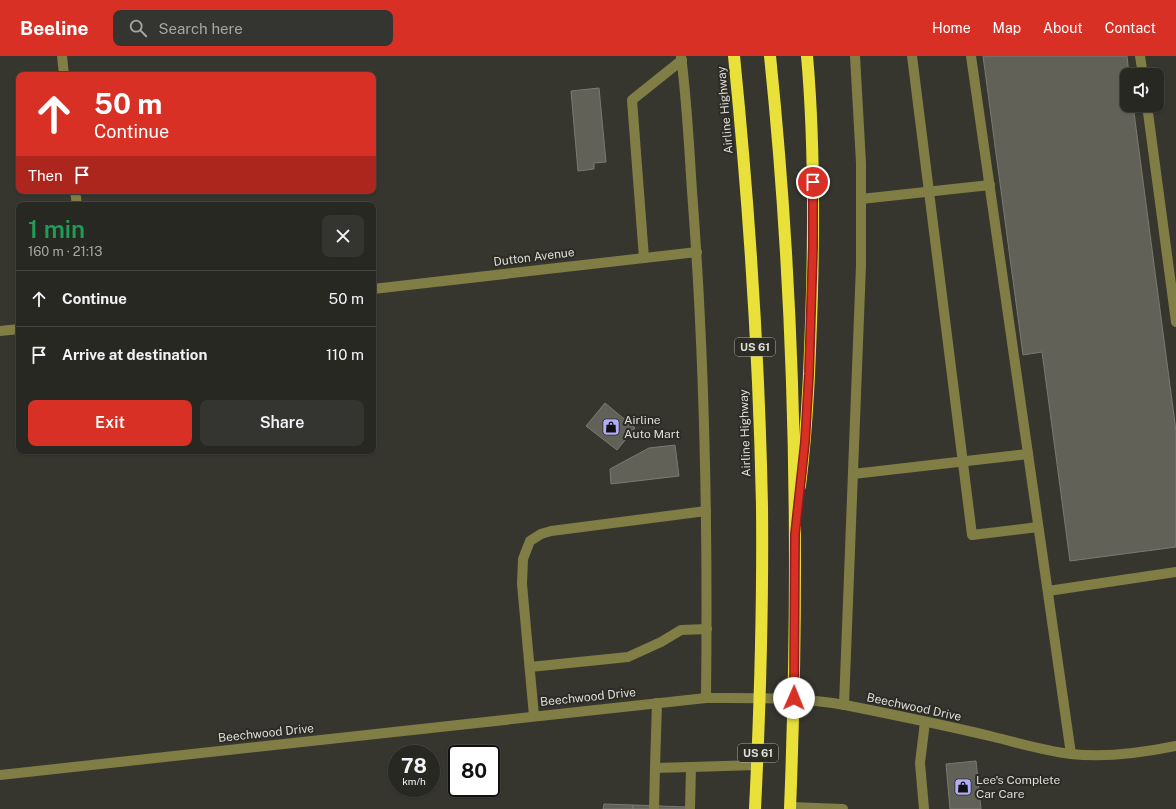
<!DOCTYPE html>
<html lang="en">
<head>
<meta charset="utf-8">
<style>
	body { margin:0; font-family:"Public Sans",sans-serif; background:#343430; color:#f1f3f6; height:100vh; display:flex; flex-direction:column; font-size:15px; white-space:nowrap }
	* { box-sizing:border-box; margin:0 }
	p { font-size:13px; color:#a5a6a6 }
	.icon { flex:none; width:22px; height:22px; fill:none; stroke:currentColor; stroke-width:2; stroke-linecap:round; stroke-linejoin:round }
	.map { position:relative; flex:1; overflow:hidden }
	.side { position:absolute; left:16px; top:146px; width:360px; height:252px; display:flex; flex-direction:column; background:#282823; border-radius:8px; box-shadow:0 1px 3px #0004,0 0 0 1px #444441 }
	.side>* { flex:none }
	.guide { position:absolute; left:16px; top:16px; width:360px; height:122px; border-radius:8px; box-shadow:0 1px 3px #0004,0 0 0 1px #444441; background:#d93025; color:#fff; overflow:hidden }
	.controls { position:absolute; left:1120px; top:12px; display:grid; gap:8px }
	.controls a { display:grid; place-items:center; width:44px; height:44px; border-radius:8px; background:#282823; box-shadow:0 1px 3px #0004,0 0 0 1px #444441; font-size:20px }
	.speed { position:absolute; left:388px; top:689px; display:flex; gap:8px; font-size:20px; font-weight:700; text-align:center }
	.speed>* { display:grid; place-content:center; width:52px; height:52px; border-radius:50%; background:#282823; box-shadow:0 1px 3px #0004,0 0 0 1px #444441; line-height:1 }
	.speed small { font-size:10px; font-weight:400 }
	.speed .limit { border:2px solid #111; border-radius:6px; background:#fff; color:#111 }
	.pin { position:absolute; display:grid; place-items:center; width:34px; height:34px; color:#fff; margin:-17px; border:2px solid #fff; border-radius:50%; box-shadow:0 1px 4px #0007 }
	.me { position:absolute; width:44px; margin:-22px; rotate:1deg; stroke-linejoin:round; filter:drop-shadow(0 0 3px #0008) }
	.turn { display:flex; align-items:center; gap:14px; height:84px; padding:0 12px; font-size:18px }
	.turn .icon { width:52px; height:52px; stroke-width:2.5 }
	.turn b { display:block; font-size:28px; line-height:34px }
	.then { display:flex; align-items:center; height:38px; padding:0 12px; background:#0003; gap:8px; font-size:15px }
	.round { display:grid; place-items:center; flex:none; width:42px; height:42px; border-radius:8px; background:#343430 }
	.headline { display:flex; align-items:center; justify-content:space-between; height:68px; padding:0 12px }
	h1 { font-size:24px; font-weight:600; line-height:30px; color:#1e9e55 }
	.primary-button { display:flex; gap:8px; margin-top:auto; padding:8px 12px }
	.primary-button a { flex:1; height:46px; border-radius:8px; background:#d93025; color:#fff; font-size:16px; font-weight:600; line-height:46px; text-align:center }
	.primary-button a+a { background:#343430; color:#f1f3f6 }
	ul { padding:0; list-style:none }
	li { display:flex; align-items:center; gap:12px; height:56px; padding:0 12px; border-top:1px solid #444441 }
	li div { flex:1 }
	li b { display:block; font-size:15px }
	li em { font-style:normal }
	header { display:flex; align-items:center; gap:24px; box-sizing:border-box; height:56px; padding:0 20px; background:#d93025; color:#fff }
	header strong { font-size:19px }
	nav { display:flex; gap:22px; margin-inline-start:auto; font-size:14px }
	.search { width:280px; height:36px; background:#343430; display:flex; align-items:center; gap:10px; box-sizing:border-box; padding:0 14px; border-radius:8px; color:#a5a6a6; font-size:15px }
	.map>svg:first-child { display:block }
</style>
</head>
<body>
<header>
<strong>Beeline</strong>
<div class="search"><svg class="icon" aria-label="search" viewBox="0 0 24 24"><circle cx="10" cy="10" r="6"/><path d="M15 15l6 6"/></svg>Search here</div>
<nav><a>Home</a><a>Map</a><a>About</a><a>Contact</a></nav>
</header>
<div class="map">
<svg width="1176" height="753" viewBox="0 0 1176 753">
	<rect width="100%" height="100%" fill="#36362f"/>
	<!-- building -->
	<g fill="#616158" stroke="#7a7a72">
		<polygon points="983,0 1127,0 1129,19 1127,19 1127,49 1133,49 1176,375 1176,491 1070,505 1042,296 1023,299"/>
		<polygon points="599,32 606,106 594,107 594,113 578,115 571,35"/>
		<polygon points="605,347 635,372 617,394 586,370"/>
		<polygon points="675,389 679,420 611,428 610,413 649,392"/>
		<polygon points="976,705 981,753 950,753 946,708"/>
		<polygon points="604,748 633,749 633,753 603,753"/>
		<polygon points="633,749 687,751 687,753 633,753"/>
	</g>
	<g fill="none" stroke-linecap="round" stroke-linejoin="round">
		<!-- minor -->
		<g stroke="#807e45" stroke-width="10">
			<polyline points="62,0 64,19"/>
			<path d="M681,0C687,45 689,90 692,135C705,304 708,473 706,642"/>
			<polyline points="912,0 972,479 1038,471"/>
			<polyline points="971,0 1071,698"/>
			<polyline points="1140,0 1143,19"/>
			<polyline points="1147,49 1176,266"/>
			<polyline points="75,135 77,149"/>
			<polyline points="861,143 990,129"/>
			<polyline points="644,202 632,44 682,4"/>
			<polyline points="373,233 697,196"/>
			<polyline points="0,275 19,273"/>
			<polyline points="853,418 1028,398"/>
			<polyline points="1048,535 1176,516"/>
			<polyline points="530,611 628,601 661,586 681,574 707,573"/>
			<polyline points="657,647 655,712 691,711"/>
			<polyline points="844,649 861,209 861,107 855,0"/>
			<polyline points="534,660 522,528 523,503 530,485 541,478 551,475 706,455"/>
			<path d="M0,719L706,642C753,642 799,641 845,649C895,659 945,669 994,681C1019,687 1044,695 1071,698C1105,702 1142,697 1176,690"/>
			<polyline points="790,751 843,753"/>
			<polyline points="654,753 655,712"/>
			<polyline points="690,753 691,711 757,709"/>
			<polyline points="924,753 920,707 925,666"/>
		</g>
		<!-- highway -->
		<g stroke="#e9e13a" stroke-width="12">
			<path d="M734,0C749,149 759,300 762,450C763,551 760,652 755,753"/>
			<path d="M770,0C796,250 800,502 790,753"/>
			<path d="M800,430C808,365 810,301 812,236C814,157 814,78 807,0"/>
		</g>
	</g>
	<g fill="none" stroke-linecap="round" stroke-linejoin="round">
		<defs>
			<polyline id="route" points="794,642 795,478 805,386 809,318 813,190 813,126"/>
		</defs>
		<!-- route casing -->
		<use href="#route" stroke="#8d1f18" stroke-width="10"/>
		<!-- route -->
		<use href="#route" stroke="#d93025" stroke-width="7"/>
	</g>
	<!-- icons -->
	<defs>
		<symbol id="shop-square" viewBox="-11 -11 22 22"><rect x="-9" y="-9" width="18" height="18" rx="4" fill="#b2adf9" stroke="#2c2c25"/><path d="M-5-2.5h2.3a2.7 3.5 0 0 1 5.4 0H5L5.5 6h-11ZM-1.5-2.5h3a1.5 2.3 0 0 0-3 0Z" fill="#111"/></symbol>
	</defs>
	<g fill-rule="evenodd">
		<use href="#shop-square" x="601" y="361" width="20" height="20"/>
		<use href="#shop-square" x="953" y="721" width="20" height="20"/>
	</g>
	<g text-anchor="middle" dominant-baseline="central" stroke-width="4" stroke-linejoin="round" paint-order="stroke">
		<!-- shield labels -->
		<g fill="#2c2c25" stroke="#a9a9a3" stroke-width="1">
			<rect x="735" y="282" width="40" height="18" rx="3"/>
			<rect x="738" y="688" width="40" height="18" rx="3"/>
		</g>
		<g font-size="11" font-weight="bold" fill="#deded9">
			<text x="755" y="291">US 61</text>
			<text x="758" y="697">US 61</text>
		</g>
		<!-- street labels -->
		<g font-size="12" fill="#deded9" stroke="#2c2c25">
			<text transform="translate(725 54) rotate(-95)">Airline Highway</text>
			<text transform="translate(534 201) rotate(-7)">Dutton Avenue</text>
			<text transform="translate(745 377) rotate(-92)">Airline Highway</text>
			<text transform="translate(588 641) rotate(-6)">Beechwood Drive</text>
			<text transform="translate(914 651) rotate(12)">Beechwood Drive</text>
			<text transform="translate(266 677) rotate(-6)">Beechwood Drive</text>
		</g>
		<!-- poi labels -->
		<g font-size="12" fill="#deded9" stroke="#2c2c25" text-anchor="start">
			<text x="624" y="364">Airline<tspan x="624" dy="14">Auto Mart</tspan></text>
			<text x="976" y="724">Lee's Complete<tspan x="976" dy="14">Car Care</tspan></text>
		</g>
	</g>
</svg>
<div class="controls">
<a><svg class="icon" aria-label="sound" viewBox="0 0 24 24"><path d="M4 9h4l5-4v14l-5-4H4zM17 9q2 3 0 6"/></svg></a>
</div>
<div class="speed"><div>78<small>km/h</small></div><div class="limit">80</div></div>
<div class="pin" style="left:813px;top:126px;background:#d93025"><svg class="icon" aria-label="arrive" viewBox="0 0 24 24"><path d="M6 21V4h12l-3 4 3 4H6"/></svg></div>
<svg class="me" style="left:794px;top:642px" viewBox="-20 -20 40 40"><circle r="19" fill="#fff"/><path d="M0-13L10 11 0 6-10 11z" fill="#d93025"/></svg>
<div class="guide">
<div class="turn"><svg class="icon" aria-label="ahead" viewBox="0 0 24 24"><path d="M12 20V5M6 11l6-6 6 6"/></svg><div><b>50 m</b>Continue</div></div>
<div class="then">Then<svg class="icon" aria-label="arrive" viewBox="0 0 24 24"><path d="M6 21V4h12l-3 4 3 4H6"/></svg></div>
</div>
<section class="side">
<div class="headline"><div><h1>1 min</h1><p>160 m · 21:13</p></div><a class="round"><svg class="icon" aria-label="close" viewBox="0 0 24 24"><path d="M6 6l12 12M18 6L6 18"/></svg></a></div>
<ul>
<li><svg class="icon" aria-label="ahead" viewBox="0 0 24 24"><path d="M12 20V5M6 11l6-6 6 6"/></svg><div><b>Continue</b></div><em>50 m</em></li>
<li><svg class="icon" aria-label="arrive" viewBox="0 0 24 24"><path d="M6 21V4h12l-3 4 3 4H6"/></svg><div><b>Arrive at destination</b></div><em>110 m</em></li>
</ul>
<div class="primary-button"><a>Exit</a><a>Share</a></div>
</section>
</div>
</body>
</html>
